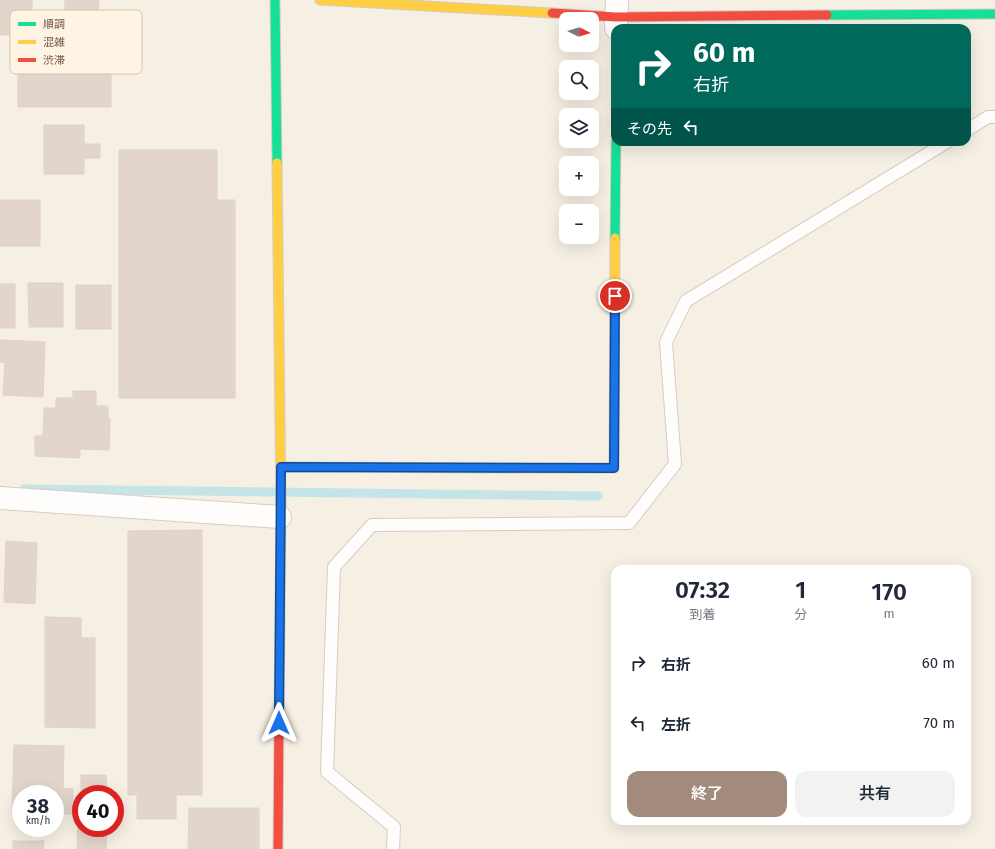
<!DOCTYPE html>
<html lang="ja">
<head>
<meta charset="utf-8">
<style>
	body { margin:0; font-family:"Fira Sans","Noto Sans JP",sans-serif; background:#f2f2f3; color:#1f2937; height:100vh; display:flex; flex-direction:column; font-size:15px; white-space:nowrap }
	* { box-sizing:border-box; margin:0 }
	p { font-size:13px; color:#747a83 }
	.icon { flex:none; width:22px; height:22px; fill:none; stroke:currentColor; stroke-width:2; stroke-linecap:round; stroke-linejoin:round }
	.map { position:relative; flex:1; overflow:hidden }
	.panel { position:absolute; left:611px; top:565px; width:360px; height:260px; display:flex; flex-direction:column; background:#fff; border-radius:12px; box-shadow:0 4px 16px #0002 }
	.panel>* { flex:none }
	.guide { position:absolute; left:611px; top:24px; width:360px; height:122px; border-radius:12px; box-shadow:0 4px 16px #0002; background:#00695c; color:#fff; overflow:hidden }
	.needle { width:26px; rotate:95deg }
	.controls { position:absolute; left:559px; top:12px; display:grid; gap:8px }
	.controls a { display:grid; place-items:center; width:40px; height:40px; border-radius:8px; background:#fff; box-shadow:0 4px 16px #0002; font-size:20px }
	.speed { position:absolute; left:12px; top:785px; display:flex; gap:8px; font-size:20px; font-weight:700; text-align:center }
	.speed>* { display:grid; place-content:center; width:52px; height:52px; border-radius:50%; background:#fff; box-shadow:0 4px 16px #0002; line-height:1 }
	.speed small { font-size:10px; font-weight:400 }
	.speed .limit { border:6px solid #d22; background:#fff; color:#111 }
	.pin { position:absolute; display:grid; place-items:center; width:34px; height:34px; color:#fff; margin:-17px; border:2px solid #fff; border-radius:50%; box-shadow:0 1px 4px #0007 }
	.me { position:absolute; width:44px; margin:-22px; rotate:0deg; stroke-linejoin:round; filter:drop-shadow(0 0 3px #0008) }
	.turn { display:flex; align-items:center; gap:14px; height:84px; padding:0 16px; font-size:18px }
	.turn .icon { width:52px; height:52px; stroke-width:2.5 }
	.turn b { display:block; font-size:28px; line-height:34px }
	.then { display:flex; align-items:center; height:38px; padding:0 16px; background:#0003; gap:8px; font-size:15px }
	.eta { display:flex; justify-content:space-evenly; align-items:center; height:68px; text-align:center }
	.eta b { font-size:24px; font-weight:600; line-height:28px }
	.button { display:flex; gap:8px; margin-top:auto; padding:8px 16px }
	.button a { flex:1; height:46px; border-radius:12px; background:#a28b7c; color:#fff; font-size:16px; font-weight:600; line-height:46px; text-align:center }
	.button a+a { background:#f2f2f3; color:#1f2937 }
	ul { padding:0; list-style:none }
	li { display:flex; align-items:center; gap:12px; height:60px; padding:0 16px }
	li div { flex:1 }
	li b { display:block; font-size:15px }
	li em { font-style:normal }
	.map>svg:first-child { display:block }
</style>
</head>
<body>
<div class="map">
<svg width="995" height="849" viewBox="0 0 995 849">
	<rect width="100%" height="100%" fill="#f6efe4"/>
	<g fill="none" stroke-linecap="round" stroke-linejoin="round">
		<!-- stream -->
		<polyline stroke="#c5e4e7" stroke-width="9" points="24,489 598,496"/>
	</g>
	<!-- building -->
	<g fill="#e2d6cc" stroke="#dfd2c6">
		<rect x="0" y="0" width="32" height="35"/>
		<polygon points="65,0 99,0 98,11 108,11 108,36 64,35"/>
		<rect x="18" y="45" width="93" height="62"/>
		<polygon points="44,125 84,125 84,144 100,144 100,158 84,158 84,174 44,174"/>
		<polygon points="119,150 217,150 217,200 235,200 235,398 119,398"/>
		<rect x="0" y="200" width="40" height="46"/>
		<polygon points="28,283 63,283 63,327 29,327"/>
		<rect x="0" y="284" width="15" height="44"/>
		<rect x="76" y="285" width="35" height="44"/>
		<polygon points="0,340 45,342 43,397 3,395 5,363 0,362"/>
		<polygon points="73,391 96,391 96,406 108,406 108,419 110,419 109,450 80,449 80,458 35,456 35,436 43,436 44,408 56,408 56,398 73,398"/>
		<polygon points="202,530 202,795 176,795 176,819 137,819 137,795 128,795 128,531"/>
		<polygon points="6,541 37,543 35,604 4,602"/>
		<polygon points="45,617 81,618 81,638 95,638 95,728 45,727"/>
		<polygon points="14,745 64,746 63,788 73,789 73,814 55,814 55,794 21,794 21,813 12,813"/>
		<polygon points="81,775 106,775 107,794 81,794"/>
		<polygon points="189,808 259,808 259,849 188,849"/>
		<polygon points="78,820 81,820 81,828 107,828 106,849 77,849"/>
		<polygon points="13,841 44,841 43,849 13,849"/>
	</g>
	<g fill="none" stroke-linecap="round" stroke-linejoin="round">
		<defs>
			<g id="lane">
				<polyline points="967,130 988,117 995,117"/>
				<polyline points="393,849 394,827 327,772 334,567 372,525 629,523 675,464 666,342 686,301 947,142"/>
			</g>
			<g id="street">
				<polyline points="616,28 617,0"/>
				<polyline points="0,498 280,517"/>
			</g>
			<g id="fast">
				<polyline points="275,0 277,163"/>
				<polyline points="827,15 995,14"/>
				<polyline points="615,238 616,142"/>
				<polyline points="281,467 512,468"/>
				<polyline points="279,715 281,507"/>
			</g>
			<g id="slow">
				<polyline points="320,0 552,13"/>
				<polyline points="277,163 281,507"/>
				<polyline points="512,468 614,468 615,238"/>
			</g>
			<g id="jam">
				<polyline points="552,13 616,17 827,15"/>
				<polyline points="278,849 279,715"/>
			</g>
		</defs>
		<!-- lane casing -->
		<use href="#lane" stroke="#d7ccc2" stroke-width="14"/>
		<!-- street casing -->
		<use href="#street" stroke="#d7ccc2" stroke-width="24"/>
		<!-- fast casing -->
		<use href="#fast" stroke="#d6cbc1" stroke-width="11"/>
		<!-- slow casing -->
		<use href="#slow" stroke="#d6cbc1" stroke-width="11"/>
		<!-- jam casing -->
		<use href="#jam" stroke="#d6cbc1" stroke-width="11"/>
		<!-- lane -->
		<use href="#lane" stroke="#fefdfb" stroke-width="12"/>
		<!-- street -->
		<use href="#street" stroke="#fefdfb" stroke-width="22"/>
		<!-- fast -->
		<use href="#fast" stroke="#16e098" stroke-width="9"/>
		<!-- slow -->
		<use href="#slow" stroke="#ffcf43" stroke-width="9"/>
		<!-- jam -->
		<use href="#jam" stroke="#f24e42" stroke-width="9"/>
	</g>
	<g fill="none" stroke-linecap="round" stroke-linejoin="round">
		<defs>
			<polyline id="route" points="279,723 281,467 614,468 615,296"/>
		</defs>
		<!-- route casing -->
		<use href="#route" stroke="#114b97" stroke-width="10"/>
		<!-- route -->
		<use href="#route" stroke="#1a73e8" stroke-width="7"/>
	</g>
	<!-- legend -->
	<rect x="10" y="10" width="132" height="64" rx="6" fill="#fff4e4" stroke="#d5c4b4" stroke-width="1"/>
	<rect x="18" y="22" width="18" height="4" fill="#16e098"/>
	<rect x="18" y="40" width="18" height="4" fill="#ffcf43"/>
	<rect x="18" y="58" width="18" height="4" fill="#f24e42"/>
	<g font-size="11" fill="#745544">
		<text x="43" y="28">順調</text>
		<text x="43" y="46">混雑</text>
		<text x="43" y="64">渋滞</text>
	</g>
</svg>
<div class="controls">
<a><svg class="needle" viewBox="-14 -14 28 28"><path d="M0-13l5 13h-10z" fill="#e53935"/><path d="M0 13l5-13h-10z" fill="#747a83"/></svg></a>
<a><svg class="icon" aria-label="search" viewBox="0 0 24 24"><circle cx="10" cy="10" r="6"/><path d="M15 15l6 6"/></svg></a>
<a><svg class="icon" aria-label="layers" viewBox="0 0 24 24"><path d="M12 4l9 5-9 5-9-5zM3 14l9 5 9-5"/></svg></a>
<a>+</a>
<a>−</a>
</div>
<div class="speed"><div>38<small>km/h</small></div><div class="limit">40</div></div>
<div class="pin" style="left:615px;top:296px;background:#d93025"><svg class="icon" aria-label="arrive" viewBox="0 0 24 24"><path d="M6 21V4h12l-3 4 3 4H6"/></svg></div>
<svg class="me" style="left:279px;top:723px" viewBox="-20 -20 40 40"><path d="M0-17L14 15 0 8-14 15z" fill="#1a73e8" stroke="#fff" stroke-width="4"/></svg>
<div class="guide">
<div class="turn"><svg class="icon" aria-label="right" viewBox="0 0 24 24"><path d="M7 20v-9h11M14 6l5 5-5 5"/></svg><div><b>60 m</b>右折</div></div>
<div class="then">その先<svg class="icon" aria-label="left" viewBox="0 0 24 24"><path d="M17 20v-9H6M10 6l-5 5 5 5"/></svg></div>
</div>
<section class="panel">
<div class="eta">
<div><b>07:32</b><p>到着</p></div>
<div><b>1</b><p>分</p></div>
<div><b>170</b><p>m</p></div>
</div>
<ul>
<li><svg class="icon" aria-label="right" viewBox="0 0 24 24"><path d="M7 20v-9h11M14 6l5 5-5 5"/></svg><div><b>右折</b></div><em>60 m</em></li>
<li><svg class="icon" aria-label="left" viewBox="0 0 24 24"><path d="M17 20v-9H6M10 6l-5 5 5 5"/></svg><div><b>左折</b></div><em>70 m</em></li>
</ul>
<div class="button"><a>終了</a><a>共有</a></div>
</section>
</div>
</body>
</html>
